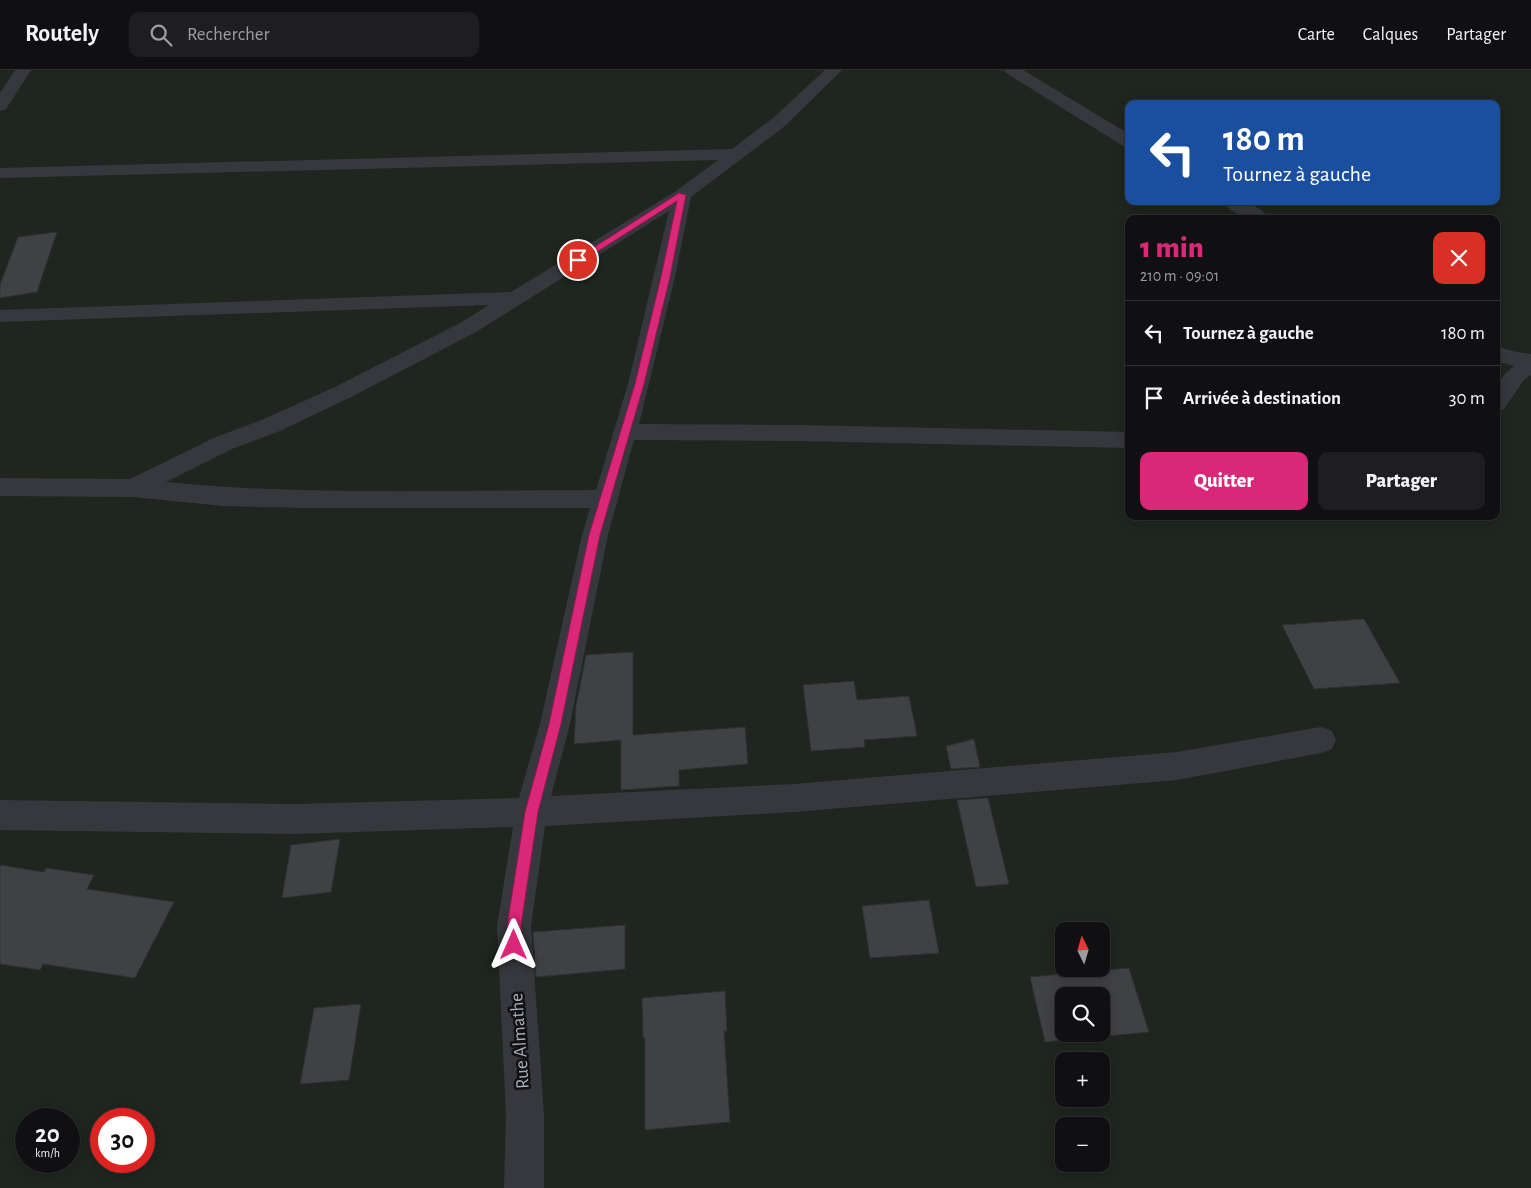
<!DOCTYPE html>
<html lang="fr">
<head>
<meta charset="utf-8">
<style>
	body { margin:0; font-family:"Alegreya Sans",sans-serif; background:#1e1e20; color:#f1f3f6; height:100vh; display:flex; flex-direction:column; font-size:19px; white-space:nowrap }
	* { box-sizing:border-box; margin:0 }
	p { font-size:16px; color:#9c9d9f }
	.icon { flex:none; width:28px; height:28px; fill:none; stroke:currentColor; stroke-width:2; stroke-linecap:round; stroke-linejoin:round }
	.map { position:relative; flex:1; overflow:hidden }
	.drawer { position:absolute; left:1125px; top:145px; width:375px; height:305px; display:flex; flex-direction:column; background:#101012; border-radius:10px; box-shadow:0 2px 12px #0003,0 0 0 1px #303032 }
	.drawer>* { flex:none }
	.top-card { position:absolute; left:1125px; top:30px; width:375px; height:105px; border-radius:10px; box-shadow:0 2px 12px #0003,0 0 0 1px #303032; background:#1a4fa0; color:#fff; overflow:hidden }
	.needle { width:32px; rotate:355deg }
	.fabs { position:absolute; left:1055px; top:852px; display:grid; gap:10px }
	.fabs a { display:grid; place-items:center; width:55px; height:55px; border-radius:10px; background:#101012; box-shadow:0 2px 12px #0003,0 0 0 1px #303032; font-size:25px }
	.speed { position:absolute; left:15px; top:1038px; display:flex; gap:10px; font-size:25px; font-weight:700; text-align:center }
	.speed>* { display:grid; place-content:center; width:65px; height:65px; border-radius:50%; background:#101012; box-shadow:0 2px 12px #0003,0 0 0 1px #303032; line-height:1 }
	.speed small { font-size:12px; font-weight:400 }
	.speed .limit { border:8px solid #d22; background:#fff; color:#111 }
	.pin { position:absolute; display:grid; place-items:center; width:42px; height:42px; color:#fff; margin:-21px; border:2px solid #fff; border-radius:50%; box-shadow:0 1px 5px #0007 }
	.me { position:absolute; width:55px; margin:-28px; rotate:0deg; stroke-linejoin:round; filter:drop-shadow(0 0 4px #0008) }
	.turn { display:flex; align-items:center; gap:18px; height:105px; padding:0 15px; font-size:22px }
	.turn .icon { width:65px; height:65px; stroke-width:2.5 }
	.turn b { display:block; font-size:35px; line-height:42px }
	.round { display:grid; place-items:center; flex:none; width:52px; height:52px; border-radius:10px; background:#1e1e20 }
	.headline { display:flex; align-items:center; justify-content:space-between; height:85px; padding:0 15px }
	h1 { font-size:30px; font-weight:800; line-height:38px; color:#db2777 }
	.primary-button { display:flex; gap:10px; margin-top:auto; padding:10px 15px }
	.primary-button a { flex:1; height:58px; border-radius:10px; background:#db2777; color:#fff; font-size:20px; font-weight:800; line-height:58px; text-align:center }
	.primary-button a+a { background:#1e1e20; color:#f1f3f6 }
	ul { padding:0; list-style:none }
	li { display:flex; align-items:center; gap:15px; height:65px; padding:0 15px; border-top:1px solid #303032 }
	li div { flex:1 }
	li b { display:block; font-size:19px }
	li em { font-style:normal }
	header { display:flex; align-items:center; gap:30px; box-sizing:border-box; height:70px; padding:0 25px; background:#101012; border-bottom:1px solid #303032 }
	header strong { font-size:24px }
	nav { display:flex; gap:28px; margin-inline-start:auto; font-size:18px }
	.search { width:350px; height:45px; background:#1e1e20; display:flex; align-items:center; gap:12px; box-sizing:border-box; padding:0 18px; border-radius:10px; color:#9c9d9f; font-size:19px }
	.map>svg:first-child { display:block }
</style>
</head>
<body>
<header>
<strong>Routely</strong>
<div class="search"><svg class="icon" aria-label="search" viewBox="0 0 24 24"><circle cx="10" cy="10" r="6"/><path d="M15 15l6 6"/></svg>Rechercher</div>
<nav><a>Carte</a><a>Calques</a><a>Partager</a></nav>
</header>
<div class="map">
<svg width="1531" height="1118" viewBox="0 0 1531 1118">
	<rect width="100%" height="100%" fill="#161618"/>
	<!-- green -->
	<path fill="#1e261f" fill-rule="evenodd" d="M0,0H1531V1118H0ZM1129,34H1496V131H1129ZM1129,149H1496V446H1129ZM1064,861H1101V899H1064ZM1064,926H1101V964H1064ZM1064,991H1101V1029H1064ZM26,1049H69V1091H26ZM101,1049H144V1091H101ZM1064,1056H1101V1094H1064Z"/>
	<!-- building -->
	<g fill="#404145" stroke="#303034" fill-rule="evenodd">
		<polygon points="57,162 37,222 0,228 0,215 18,167"/>
		<polygon points="1364,549 1400,613 1314,619 1282,555"/>
		<polygon points="633,582 633,665 745,657 748,694 679,700 679,716 621,720 621,670 574,674 576,636 586,585"/>
		<polygon points="854,611 857,630 909,626 917,666 864,670 865,677 811,681 803,615"/>
		<polygon points="974,669 980,697 951,699 946,676"/>
		<polygon points="988,728 1009,814 976,817 957,730"/>
		<polygon points="340,769 331,822 282,828 291,775"/>
		<polygon points="0,795 44,802 46,798 94,805 87,819 174,832 135,908 43,894 40,900 0,894"/>
		<polygon points="929,830 939,883 870,888 862,836"/>
		<polygon points="625,855 625,899 536,907 533,862"/>
		<path d="M1129,898L1149,962L1045,972L1030,907ZM1064,926H1101V964H1064Z"/>
		<polygon points="725,921 727,961 724,961 730,1052 645,1060 645,968 643,968 642,928"/>
		<polygon points="361,934 349,1010 300,1014 314,938"/>
	</g>
	<g fill="none" stroke-linecap="round" stroke-linejoin="round">
		<!-- minor -->
		<g fill="#37383d" fill-rule="evenodd">
			<polygon points="15,0 31,0 6,39 0,41 0,23"/>
			<path d="M825,0H842L785,56L691,127L675,207L639,354L799,355L1129,362V378L799,371L634,370L608,465L570,654L551,726L794,714L1177,682L1321,657L1332,661L1336,670L1332,679L1321,683L1177,710L794,742L545,756L531,856L544,1045V1118H504L506,1045L497,856L513,757L295,764L0,760V730L295,734L519,728L540,654L582,465L590,438H304L223,436L133,427L0,426V408L130,409L216,367L264,349L335,317L462,252L489,235L0,252V240L511,222L676,121L718,90L0,108V98L732,79L773,48ZM669,141L628,314L596,420C453,420 308,426 166,412L232,379L280,361L351,327L476,262Z"/>
			<polygon points="1004,0 1023,0 1129,64 1129,77 1123,76 1006,3"/>
			<path d="M1222,131C1239,131 1259,133 1270,149C1253,149 1233,147 1222,131Z"/>
			<path d="M1496,276L1516,282L1531,284V305L1524,310L1504,339L1496,342C1496,322 1496,309 1514,296L1496,291Z"/>
		</g>
	</g>
	<!-- route -->
	<polygon fill="#db2777" stroke="#8e194d" points="679,123 686,125 670,207 644,314 600,465 561,654 538,742 521,856 522,875 519,880 514,882 510,880 507,856 525,742 549,654 589,465 635,314 661,207 677,131 581,192 574,190"/>
	<g text-anchor="middle" dominant-baseline="central" stroke-width="5" stroke-linejoin="round" paint-order="stroke">
		<!-- street labels -->
		<g font-size="19" fill="#a8adb8" stroke="#111113">
			<text transform="translate(520 971) rotate(-94)">Rue Almathe</text>
		</g>
	</g>
</svg>
<div class="fabs">
<a><svg class="needle" viewBox="-14 -14 28 28"><path d="M0-13l5 13h-10z" fill="#e53935"/><path d="M0 13l5-13h-10z" fill="#9c9d9f"/></svg></a>
<a><svg class="icon" aria-label="search" viewBox="0 0 24 24"><circle cx="10" cy="10" r="6"/><path d="M15 15l6 6"/></svg></a>
<a>+</a>
<a>−</a>
</div>
<div class="speed"><div>20<small>km/h</small></div><div class="limit">30</div></div>
<div class="pin" style="left:578px;top:190px;background:#d93025"><svg class="icon" aria-label="arrive" viewBox="0 0 24 24"><path d="M6 21V4h12l-3 4 3 4H6"/></svg></div>
<svg class="me" style="left:514px;top:875px" viewBox="-20 -20 40 40"><path d="M0-17L14 15 0 8-14 15z" fill="#db2777" stroke="#fff" stroke-width="4"/></svg>
<div class="top-card">
<div class="turn"><svg class="icon" aria-label="left" viewBox="0 0 24 24"><path d="M17 20v-9H6M10 6l-5 5 5 5"/></svg><div><b>180 m</b>Tournez à gauche</div></div>
</div>
<section class="drawer">
<div class="headline"><div><h1>1 min</h1><p>210 m · 09:01</p></div><a class="round" style="background:#d93025;color:#fff"><svg class="icon" aria-label="close" viewBox="0 0 24 24"><path d="M6 6l12 12M18 6L6 18"/></svg></a></div>
<ul>
<li><svg class="icon" aria-label="left" viewBox="0 0 24 24"><path d="M17 20v-9H6M10 6l-5 5 5 5"/></svg><div><b>Tournez à gauche</b></div><em>180 m</em></li>
<li><svg class="icon" aria-label="arrive" viewBox="0 0 24 24"><path d="M6 21V4h12l-3 4 3 4H6"/></svg><div><b>Arrivée à destination</b></div><em>30 m</em></li>
</ul>
<div class="primary-button"><a>Quitter</a><a>Partager</a></div>
</section>
</div>
</body>
</html>
